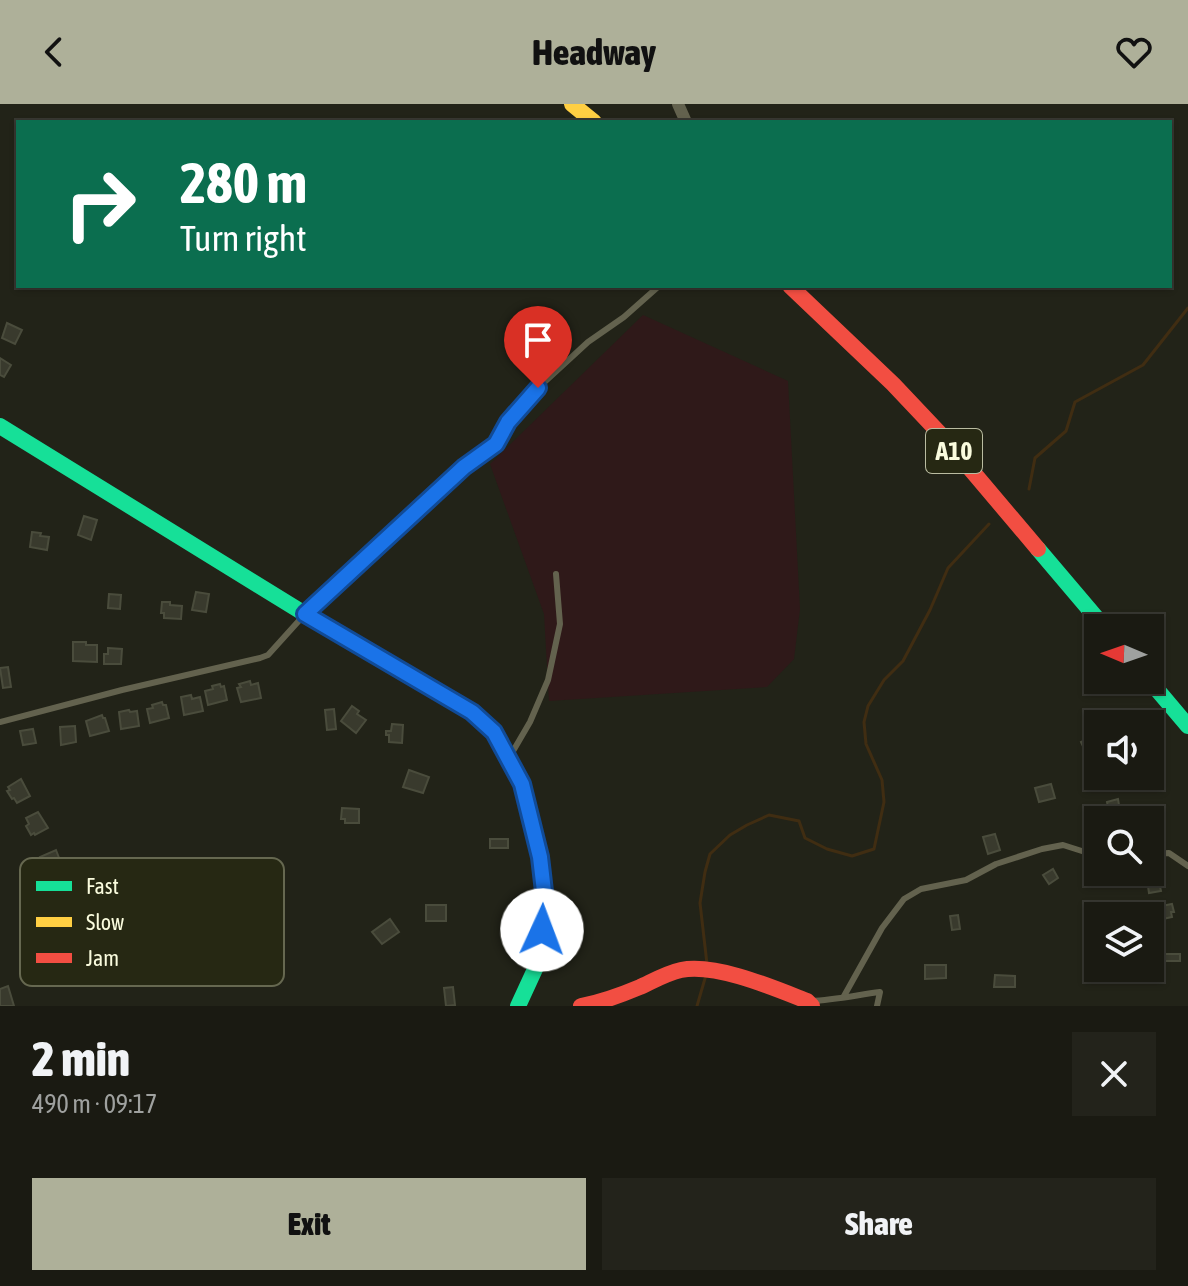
<!DOCTYPE html>
<html lang="en">
<head>
<meta charset="utf-8">
<style>
	body { margin:0; font-family:"Asap Condensed",sans-serif; background:#23231b; color:#f1f3f6; height:100vh; display:flex; flex-direction:column; font-size:30px; white-space:nowrap }
	* { box-sizing:border-box; margin:0 }
	p { font-size:26px; color:#9fa19f }
	.icon { flex:none; width:44px; height:44px; fill:none; stroke:currentColor; stroke-width:2; stroke-linecap:round; stroke-linejoin:round }
	.map { position:relative; height:902px; overflow:hidden }
	.sheet { display:flex; flex-direction:column; background:#1a1a12; flex:1 }
	.sheet>* { flex:none }
	.banner { position:absolute; left:16px; top:16px; width:1156px; height:168px; border-radius:0px; box-shadow:0 2px 6px #0004,0 0 0 2px #383832; background:#0b6e4f; color:#fff; overflow:hidden }
	.needle { width:52px; rotate:272deg }
	.controls { position:absolute; left:1084px; top:510px; display:grid; gap:16px }
	.controls a { display:grid; place-items:center; width:80px; height:80px; border-radius:0px; background:#1a1a12; box-shadow:0 2px 6px #0004,0 0 0 2px #383832; font-size:40px }
	.pin { position:absolute; display:grid; place-items:center; width:68px; height:68px; color:#fff; margin:-82px -34px; border-radius:50% 50% 50% 0; rotate:-45deg; box-shadow:0 0 8px #0007 }
	.pin .icon { rotate:45deg }
	.me { position:absolute; width:88px; margin:-44px; rotate:2deg; stroke-linejoin:round; filter:drop-shadow(0 0 6px #0008) }
	.turn { display:flex; align-items:center; gap:28px; height:168px; padding:0 32px; font-size:36px }
	.turn .icon { width:104px; height:104px; stroke-width:2.5 }
	.turn b { display:block; font-size:56px; line-height:68px }
	.round { display:grid; place-items:center; flex:none; width:84px; height:84px; border-radius:0px; background:#23231b }
	.overview { display:flex; align-items:center; justify-content:space-between; height:136px; padding:0 32px }
	h1 { font-size:48px; font-weight:800; line-height:60px }
	.button { display:flex; gap:16px; margin-top:auto; padding:16px 32px }
	.button a { flex:1; height:92px; border-radius:0px; background:#aeb099; color:#111; font-size:32px; font-weight:800; line-height:92px; text-align:center }
	.button a+a { background:#23231b; color:#f1f3f6 }
	header { display:flex; justify-content:space-between; align-items:center; height:104px; padding:0 32px; background:#aeb099; color:#111; font-size:36px; font-weight:800 }
	.map>svg:first-child { display:block }
</style>
</head>
<body>
<header><svg class="icon" aria-label="back" viewBox="0 0 24 24"><path d="M15 5l-7 7 7 7"/></svg>Headway<svg class="icon" aria-label="heart" viewBox="0 0 24 24"><path d="M12 20l-8-8c-3-5 5-10 8-4 3-6 11-1 8 4z"/></svg></header>
<div class="map">
<svg width="1188" height="902" viewBox="0 0 1188 902">
	<rect width="100%" height="100%" fill="#222318"/>
	<!-- green -->
	<polygon fill="#2f1919" points="643,211 788,277 800,505 794,555 767,583 549,597 544,510 490,360"/>
	<g fill="none" stroke-linecap="round" stroke-linejoin="round">
		<!-- stream -->
		<g stroke="#402d12" stroke-width="3">
			<polyline points="1029,385 1035,354 1066,327 1075,298 1143,261 1188,204"/>
			<polyline points="707,860 700,799 705,768 710,750 730,731 747,721 769,711 799,717 805,734 827,745 852,752 874,745 884,698 882,676 866,640 864,618 868,602 884,576 903,557 930,506 948,464 989,420"/>
			<polyline points="697,902 706,871"/>
		</g>
	</g>
	<!-- building -->
	<g fill="#393a2d" stroke="#4a4c3c" stroke-width="2">
		<polygon points="7,219 22,226 15,240 2,234"/>
		<polygon points="0,254 11,261 4,273 0,271"/>
		<polygon points="84,412 97,416 91,436 78,431"/>
		<polygon points="32,428 41,429 40,432 49,433 47,446 30,443"/>
		<polygon points="196,488 209,490 206,508 192,506"/>
		<polygon points="109,490 121,491 120,505 108,504"/>
		<polygon points="162,498 170,498 170,501 182,502 181,515 164,514 164,509 161,509"/>
		<polygon points="73,538 86,538 86,541 97,541 97,558 73,557"/>
		<polygon points="108,544 122,545 121,560 104,560 104,550 108,550"/>
		<polygon points="8,563 11,583 3,584 0,564"/>
		<polygon points="250,577 251,581 258,579 261,594 241,598 237,584 241,583 239,580"/>
		<polygon points="220,580 221,583 224,582 227,596 208,601 205,587 213,585 212,582"/>
		<polygon points="191,591 192,595 200,593 203,607 184,611 181,593"/>
		<polygon points="162,598 163,601 166,601 169,614 150,619 147,605 153,604 152,601"/>
		<polygon points="352,602 359,607 357,610 366,616 356,629 341,617"/>
		<polygon points="334,605 336,625 327,626 325,606"/>
		<polygon points="129,606 130,608 137,607 139,622 121,625 119,608"/>
		<polygon points="102,611 103,614 105,614 109,627 90,632 86,617"/>
		<polygon points="392,620 403,621 402,639 389,638 389,631 386,631 386,627 391,627"/>
		<polygon points="75,622 76,638 61,641 60,623"/>
		<polygon points="33,625 36,639 23,641 20,627"/>
		<polygon points="1098,630 1098,642 1091,644 1092,647 1086,649 1081,638"/>
		<polygon points="409,666 429,673 423,689 403,683"/>
		<polygon points="21,675 30,692 17,699 14,694 12,695 7,687 10,686 8,683"/>
		<polygon points="1051,680 1055,694 1039,698 1035,684"/>
		<polygon points="1118,695 1121,713 1103,716 1100,705 1108,703 1107,698"/>
		<polygon points="342,704 359,705 359,719 345,719 345,715 341,715"/>
		<polygon points="38,708 48,724 35,731 34,729 31,731 26,722 29,720 26,714"/>
		<polygon points="995,730 1000,746 988,750 983,733"/>
		<rect x="490" y="735" width="18" height="9"/>
		<polygon points="56,746 61,759 59,760 60,763 51,767 46,761 44,762 40,753"/>
		<polygon points="1053,765 1058,774 1049,780 1043,771"/>
		<polygon points="1103,768 1112,768 1113,781 1104,782"/>
		<polygon points="1158,774 1161,787 1149,789 1147,776"/>
		<polygon points="1172,800 1174,808 1171,808 1172,813 1154,817 1153,810 1157,809 1156,803"/>
		<rect x="426" y="801" width="20" height="16"/>
		<polygon points="958,811 960,825 952,826 950,812"/>
		<polygon points="390,815 399,828 382,840 372,828"/>
		<rect x="1164" y="850" width="16" height="7"/>
		<polygon points="925,861 946,861 946,874 925,875"/>
		<polygon points="995,871 1015,872 1015,883 994,883"/>
		<polygon points="8,882 14,902 0,902 0,885"/>
		<polygon points="453,883 455,901 446,902 444,884"/>
	</g>
	<g fill="none" stroke-linecap="round" stroke-linejoin="round">
		<!-- lane -->
		<g stroke="#63624e" stroke-width="6">
			<polyline points="0,618 122,586 260,554 268,551 305,510 401,420 464,363 496,340 508,318 538,284 588,238 624,213 659,182"/>
			<polyline points="509,654 530,618 548,576 560,520 556,470"/>
			<polyline points="1150,750 1169,749 1188,762"/>
			<polyline points="844,892 882,824 904,795 921,785 966,776 996,760 1042,745 1063,741 1085,748 1098,747"/>
			<path d="M811,897C834,896 857,891 880,888L877,902"/>
		</g>
		<!-- street -->
		<polyline stroke="#63624e" stroke-width="12" points="678,0 686,18"/>
		<!-- fast -->
		<g stroke="#16e098" stroke-width="16">
			<polyline points="0,322 305,510 472,608 494,628 522,680 540,753 545,796 542,826 536,863 518,902"/>
			<polyline points="1038,445 1105,524"/>
			<polyline points="1149,576 1188,622"/>
		</g>
		<!-- slow -->
		<polyline stroke="#ffcf43" stroke-width="16" points="572,0 594,18"/>
		<!-- jam -->
		<g stroke="#f24e42" stroke-width="16">
			<polyline points="790,182 893,280 945,335 1038,445"/>
			<path d="M581,902C602,898 621,891 640,883C653,877 667,869 681,866C716,859 774,884 807,897L812,902"/>
		</g>
	</g>
	<g fill="none" stroke-linecap="round" stroke-linejoin="round">
		<defs>
			<polyline id="route" points="538,284 508,318 496,340 464,363 305,510 472,608 494,628 522,680 540,753 545,796 542,826"/>
		</defs>
		<!-- route casing -->
		<use href="#route" stroke="#114b97" stroke-width="20"/>
		<!-- route -->
		<use href="#route" stroke="#1a73e8" stroke-width="14"/>
	</g>
	<g text-anchor="middle" dominant-baseline="central" stroke-width="8" stroke-linejoin="round" paint-order="stroke">
		<!-- shield labels -->
		<rect fill="#262813" stroke="#babca1" stroke-width="2" x="926" y="325" width="56" height="44" rx="6"/>
		<g font-size="26" font-weight="bold" fill="#fafcde">
			<text x="954" y="347">A10</text>
		</g>
	</g>
	<!-- legend -->
	<rect x="20" y="754" width="264" height="128" rx="12" fill="#262813" stroke="#666850" stroke-width="2"/>
	<rect x="36" y="777" width="36" height="10" fill="#16e098"/>
	<rect x="36" y="813" width="36" height="10" fill="#ffcf43"/>
	<rect x="36" y="849" width="36" height="10" fill="#f24e42"/>
	<g font-size="22" fill="#fafcde">
		<text x="86" y="790">Fast</text>
		<text x="86" y="826">Slow</text>
		<text x="86" y="862">Jam</text>
	</g>
</svg>
<div class="controls">
<a><svg class="needle" viewBox="-14 -14 28 28"><path d="M0-13l5 13h-10z" fill="#e53935"/><path d="M0 13l5-13h-10z" fill="#9fa19f"/></svg></a>
<a><svg class="icon" aria-label="sound" viewBox="0 0 24 24"><path d="M4 9h4l5-4v14l-5-4H4zM17 9q2 3 0 6"/></svg></a>
<a><svg class="icon" aria-label="search" viewBox="0 0 24 24"><circle cx="10" cy="10" r="6"/><path d="M15 15l6 6"/></svg></a>
<a><svg class="icon" aria-label="layers" viewBox="0 0 24 24"><path d="M12 4l9 5-9 5-9-5zM3 14l9 5 9-5"/></svg></a>
</div>
<div class="pin" style="left:538px;top:284px;background:#d93025"><svg class="icon" aria-label="arrive" viewBox="0 0 24 24"><path d="M6 21V4h12l-3 4 3 4H6"/></svg></div>
<svg class="me" style="left:542px;top:826px" viewBox="-20 -20 40 40"><circle r="19" fill="#fff"/><path d="M0-13L10 11 0 6-10 11z" fill="#1a73e8"/></svg>
<div class="banner">
<div class="turn"><svg class="icon" aria-label="right" viewBox="0 0 24 24"><path d="M7 20v-9h11M14 6l5 5-5 5"/></svg><div><b>280 m</b>Turn right</div></div>
</div>
</div>
<section class="sheet">
<div class="overview"><div><h1>2 min</h1><p>490 m · 09:17</p></div><a class="round"><svg class="icon" aria-label="close" viewBox="0 0 24 24"><path d="M6 6l12 12M18 6L6 18"/></svg></a></div>
<div class="button"><a>Exit</a><a>Share</a></div>
</section>
</body>
</html>
